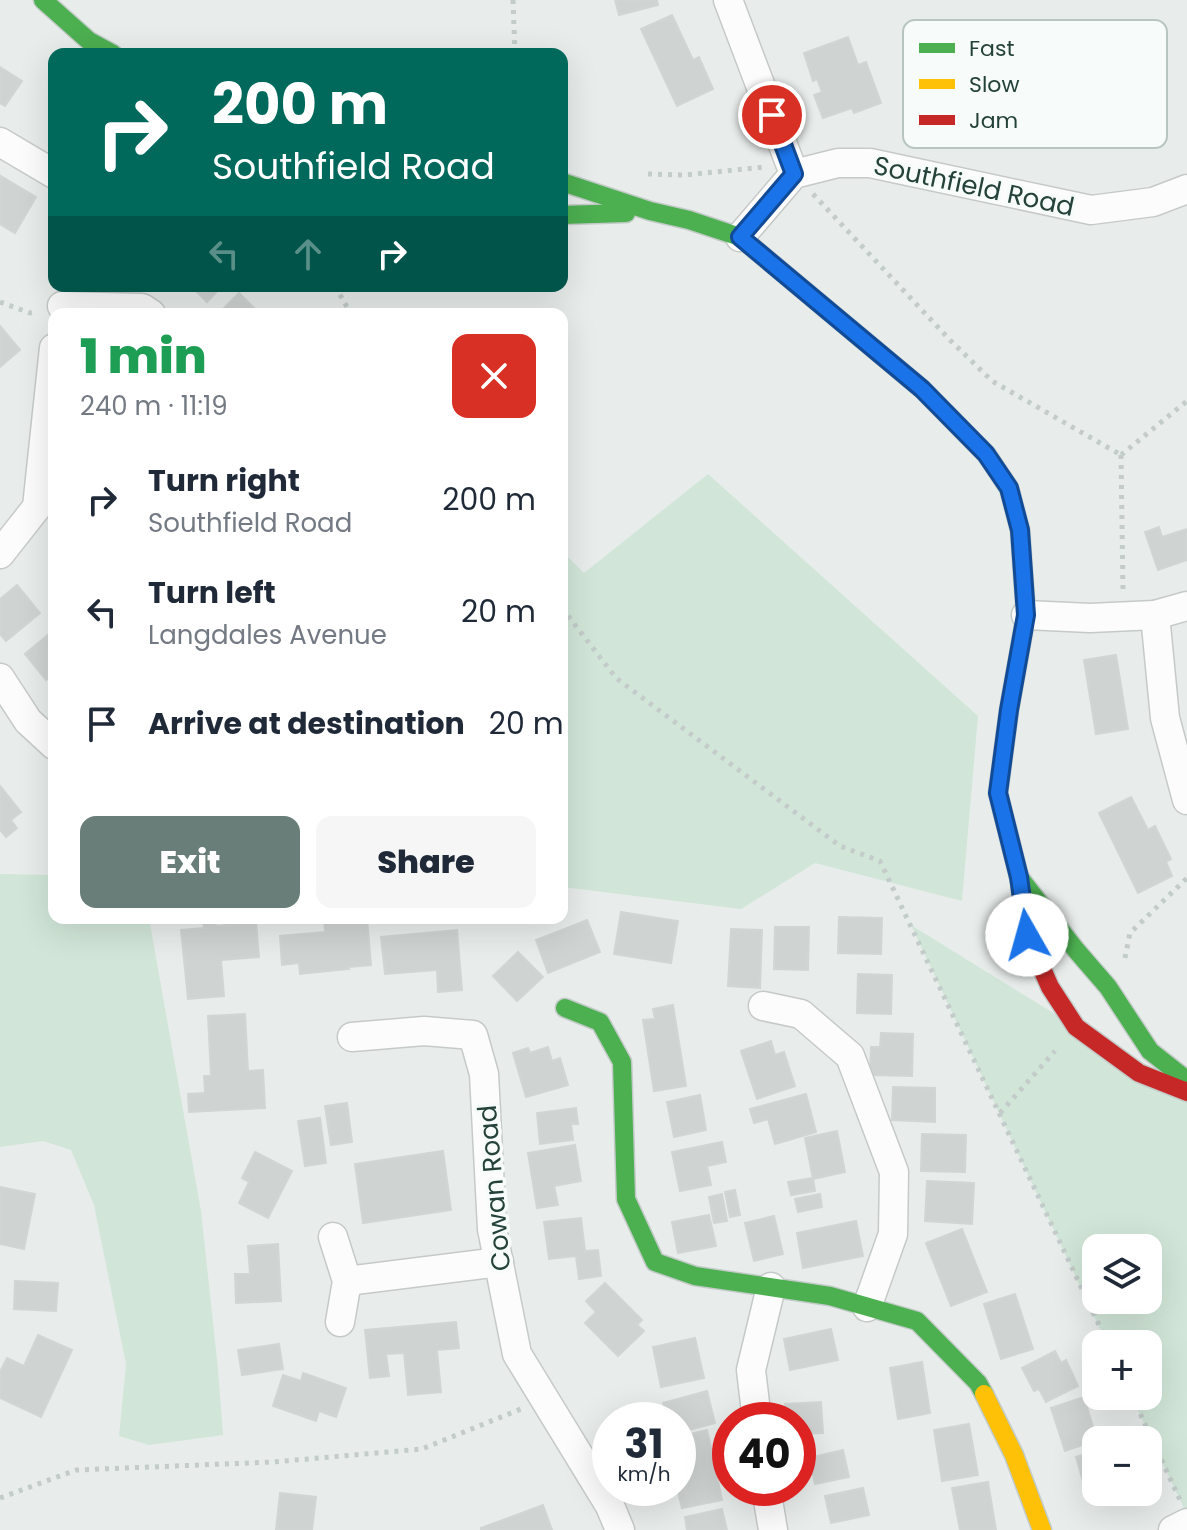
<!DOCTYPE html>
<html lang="en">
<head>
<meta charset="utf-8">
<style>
	body { margin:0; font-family:Poppins,sans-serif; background:#f6f6f7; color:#1f2937; height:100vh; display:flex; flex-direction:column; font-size:30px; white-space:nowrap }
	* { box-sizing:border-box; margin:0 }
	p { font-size:26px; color:#747a83 }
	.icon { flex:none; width:44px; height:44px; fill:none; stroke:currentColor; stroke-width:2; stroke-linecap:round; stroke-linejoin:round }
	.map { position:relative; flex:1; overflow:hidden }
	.side { position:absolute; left:48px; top:308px; width:520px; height:616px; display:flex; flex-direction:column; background:#fff; border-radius:16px; box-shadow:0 8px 32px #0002 }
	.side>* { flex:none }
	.hud { position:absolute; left:48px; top:48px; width:520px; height:244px; border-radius:16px; box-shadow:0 8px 32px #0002; background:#00695c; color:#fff; overflow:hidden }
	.tools { position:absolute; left:1082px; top:1234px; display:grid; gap:16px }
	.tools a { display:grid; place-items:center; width:80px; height:80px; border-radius:16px; background:#fff; box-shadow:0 8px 32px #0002; font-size:40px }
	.speed { position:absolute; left:592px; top:1402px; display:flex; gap:16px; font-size:40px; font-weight:700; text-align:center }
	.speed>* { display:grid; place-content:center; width:104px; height:104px; border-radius:50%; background:#fff; box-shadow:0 8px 32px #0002; line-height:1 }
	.speed small { font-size:20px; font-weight:400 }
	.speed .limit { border:12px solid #d22; background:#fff; color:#111 }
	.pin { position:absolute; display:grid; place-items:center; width:68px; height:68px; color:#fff; margin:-34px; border:4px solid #fff; border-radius:50%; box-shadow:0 2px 8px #0007 }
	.me { position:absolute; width:88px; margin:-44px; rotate:353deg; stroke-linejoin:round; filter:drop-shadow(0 0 6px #0008) }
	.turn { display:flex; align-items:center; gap:28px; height:168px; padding:0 32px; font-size:36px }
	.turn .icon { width:104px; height:104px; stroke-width:2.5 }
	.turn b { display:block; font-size:56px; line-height:68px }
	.lanes { display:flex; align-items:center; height:76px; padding:0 32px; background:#0003; justify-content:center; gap:40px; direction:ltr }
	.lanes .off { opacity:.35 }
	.round { display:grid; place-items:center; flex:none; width:84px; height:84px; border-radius:16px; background:#f6f6f7 }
	.overview { display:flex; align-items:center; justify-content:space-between; height:136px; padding:0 32px }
	h1 { font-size:48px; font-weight:800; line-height:60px; color:#1e9e55 }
	.cta { display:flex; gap:16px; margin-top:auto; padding:16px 32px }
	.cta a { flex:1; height:92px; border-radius:16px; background:#697e78; color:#fff; font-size:32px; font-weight:800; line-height:92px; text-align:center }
	.cta a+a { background:#f6f6f7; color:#1f2937 }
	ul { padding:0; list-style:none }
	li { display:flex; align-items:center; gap:24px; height:112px; padding:0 32px }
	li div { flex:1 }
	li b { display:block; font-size:30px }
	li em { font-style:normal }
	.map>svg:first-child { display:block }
</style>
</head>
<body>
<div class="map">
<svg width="1187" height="1530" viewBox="0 0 1187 1530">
	<rect width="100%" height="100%" fill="#e8edeb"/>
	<!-- green -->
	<g fill="#d1e6d8" fill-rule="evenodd">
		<polygon points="708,474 978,716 962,901 815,863 741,909 562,887 562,551 584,573"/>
		<polygon points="0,874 54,875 54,918 149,918 201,1211 218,1369 223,1435 149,1445 119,1436 126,1364 94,1205 71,1150 43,1141 0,1147"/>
		<path d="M911,925L1076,1027L1187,1088V1515L1131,1396H1148V1344H1107ZM1096,1248H1148V1300H1096Z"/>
	</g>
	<!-- building -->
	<g fill="#cfd4d2" stroke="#d1d6d4" stroke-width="2">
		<polygon points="615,0 657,0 658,5 619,15"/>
		<polygon points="672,15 693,60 699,57 713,89 677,106 641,29"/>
		<polygon points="848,37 858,65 866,62 881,103 854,113 852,108 823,118 814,95 822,92 817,79 813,81 804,53"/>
		<polygon points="0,67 22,81 5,106 0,103"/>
		<polygon points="1,176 36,197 15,233 0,224"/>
		<polygon points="191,286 222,286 207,302"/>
		<polygon points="239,293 260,314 218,314"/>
		<polygon points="0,326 20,350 0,367"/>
		<polygon points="1159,527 1162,537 1187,529 1187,560 1158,570 1145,532"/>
		<polygon points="17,585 40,613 6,641 0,634 0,599"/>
		<polygon points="54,630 54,673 46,680 25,654"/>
		<polygon points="1116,655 1128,729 1096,734 1084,660"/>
		<polygon points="0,786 21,812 11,820 17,828 6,837 0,830"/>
		<polygon points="1131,797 1148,830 1155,826 1171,859 1166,862 1172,876 1138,893 1099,813"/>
		<polygon points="621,912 678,921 671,963 614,954"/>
		<polygon points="839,917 882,918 881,954 838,953"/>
		<polygon points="202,918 215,918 216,926 256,922 259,957 221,960 224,996 188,999 181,930 204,928"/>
		<polygon points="324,918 367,918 371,965 348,967 349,969 300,974 299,963 282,965 280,936 325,932"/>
		<polygon points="587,920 600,952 548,973 536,940"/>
		<polygon points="775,927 809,927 808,970 774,969"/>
		<polygon points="731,929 762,930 760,988 728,986"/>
		<polygon points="457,930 462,990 438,992 437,970 385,974 381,937"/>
		<polygon points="518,952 543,977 517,1001 493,976"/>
		<polygon points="858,974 892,975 891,1014 857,1013"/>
		<polygon points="673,1005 686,1086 654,1091 643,1020 655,1019 653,1009"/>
		<polygon points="245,1014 248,1071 263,1070 265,1108 189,1112 188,1094 205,1093 204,1076 211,1076 208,1016"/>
		<polygon points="881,1033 913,1034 912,1076 870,1075 871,1047 880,1047"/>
		<polygon points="771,1041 775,1055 784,1052 795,1086 757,1099 741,1051"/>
		<polygon points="548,1047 552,1061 560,1058 568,1085 526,1097 513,1053 528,1048 530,1053"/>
		<polygon points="893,1087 935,1088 935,1122 892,1120"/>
		<polygon points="806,1094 816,1132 775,1144 768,1119 754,1123 750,1109"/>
		<polygon points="700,1095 706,1130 674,1137 667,1102"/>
		<polygon points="347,1103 352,1142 331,1145 325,1106"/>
		<polygon points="576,1108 578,1124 571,1124 573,1140 540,1144 537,1113"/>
		<polygon points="320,1118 326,1163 305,1166 298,1121"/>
		<polygon points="837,1131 845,1172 813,1179 805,1138"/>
		<polygon points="922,1134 966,1135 965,1172 921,1171"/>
		<polygon points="722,1142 726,1162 707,1166 711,1185 680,1191 672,1152"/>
		<polygon points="575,1145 581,1181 554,1186 558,1205 537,1208 528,1153"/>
		<polygon points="443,1151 451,1210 363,1223 355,1164"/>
		<polygon points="255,1152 292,1171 268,1218 239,1203 249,1182 242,1178"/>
		<polygon points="813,1178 815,1191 791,1195 788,1182"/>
		<polygon points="927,1181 974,1183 972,1224 925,1221"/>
		<polygon points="0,1187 35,1194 24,1249 0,1244"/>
		<polygon points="735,1190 740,1215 730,1217 725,1192"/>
		<polygon points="722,1194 727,1221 714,1223 709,1197"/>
		<polygon points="820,1194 822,1207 798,1212 795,1199"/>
		<polygon points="709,1215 716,1246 678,1253 672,1222"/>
		<polygon points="774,1216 783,1254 754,1261 745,1223"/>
		<polygon points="581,1218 585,1251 598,1250 601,1276 579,1279 576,1256 549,1259 544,1222"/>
		<polygon points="856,1221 863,1256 803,1268 797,1233"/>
		<polygon points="962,1229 987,1292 951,1306 926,1243"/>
		<polygon points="278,1244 281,1301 236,1303 235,1274 250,1274 248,1246"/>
		<polygon points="15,1281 58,1283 56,1311 14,1309"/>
		<polygon points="605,1283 642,1320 637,1325 644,1331 618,1356 585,1323 596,1312 586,1301"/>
		<polygon points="1015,1294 1033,1349 1001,1359 984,1304"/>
		<polygon points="456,1322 459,1348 437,1350 441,1392 408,1395 404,1353 386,1354 389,1376 370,1378 365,1330"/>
		<polygon points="831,1329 838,1360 790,1370 784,1339"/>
		<polygon points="38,1335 72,1350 41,1417 0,1398 0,1372 7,1358 24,1366"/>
		<polygon points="695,1338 704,1378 661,1387 653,1347"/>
		<polygon points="279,1344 283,1369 242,1375 238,1350"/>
		<polygon points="1055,1351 1061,1363 1066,1360 1078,1386 1046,1402 1039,1389 1034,1391 1022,1368"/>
		<polygon points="922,1362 930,1413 898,1419 890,1368"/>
		<polygon points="303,1373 346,1388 336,1417 319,1411 316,1421 273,1406 283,1375 301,1381"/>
		<polygon points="707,1391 715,1423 678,1433 678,1420 667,1420 663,1403"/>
		<polygon points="1084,1397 1097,1440 1065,1451 1051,1408"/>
		<polygon points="821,1402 823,1433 798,1434 798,1420 786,1420 785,1404"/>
		<polygon points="969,1424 978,1475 942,1481 934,1430"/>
		<polygon points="707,1430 722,1500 682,1508 677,1488 678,1437"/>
		<polygon points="843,1450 849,1477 815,1484 809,1458"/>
		<polygon points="1096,1451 1096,1492 1120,1493 1089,1502 1076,1457"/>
		<polygon points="988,1482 996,1530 960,1530 952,1488"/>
		<polygon points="863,1488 869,1515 831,1523 825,1496"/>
		<polygon points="280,1493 316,1497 312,1530 276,1530"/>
		<polygon points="543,1505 552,1530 481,1530 481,1528"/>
		<polygon points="722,1509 727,1530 687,1530 685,1517"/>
	</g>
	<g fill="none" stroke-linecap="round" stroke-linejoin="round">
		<defs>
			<g id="street">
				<polyline points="728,0 794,174"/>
				<polyline points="0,142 54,174"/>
				<polyline points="740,237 794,174 838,163 870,163 1091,210 1153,202 1187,189"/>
				<polyline points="62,306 142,308 151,314"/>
				<polyline points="0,554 37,507 54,348"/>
				<polyline points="1026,615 1090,618 1155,615 1187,606"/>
				<polyline points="1155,615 1165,718 1187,800"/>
				<polyline points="0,678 28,721 54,745"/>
				<polyline points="763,1006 801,1014 850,1056 894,1172 893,1234 867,1307"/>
				<polyline points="352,1037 424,1031 473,1035 484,1074 492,1229 517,1354 610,1506 620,1530"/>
				<polyline points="333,1237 347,1281 340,1322"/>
				<polyline points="347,1281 499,1262"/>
				<polyline points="757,1420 751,1370 771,1287"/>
				<polyline points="766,1488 773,1530"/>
				<polyline points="1173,1530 1187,1523"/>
			</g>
			<g id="fast">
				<polyline points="43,0 89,41 113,54"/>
				<polyline points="562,182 650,211 689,220 740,237 922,389 986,454 1009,488 1020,530 1026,615 1009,710 998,793 1020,881"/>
				<polyline points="562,215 626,213"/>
				<polyline points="1019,877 1076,950 1108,987 1150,1051 1183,1077"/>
				<polyline points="565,1008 600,1022 622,1062 626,1199 655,1262 695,1276 830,1296 917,1321 978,1383 984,1394"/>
			</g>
			<polyline id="slow" points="984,1394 1014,1455 1042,1530"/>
			<polyline id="jam" points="1020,881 1027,935 1050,987 1076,1027 1139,1073 1187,1092"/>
		</defs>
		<!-- street casing -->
		<use href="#street" stroke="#c5cac8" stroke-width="31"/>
		<!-- fast casing -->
		<use href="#fast" stroke="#c3cbc8" stroke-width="21"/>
		<!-- slow casing -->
		<use href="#slow" stroke="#c3cbc8" stroke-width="21"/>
		<!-- jam casing -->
		<use href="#jam" stroke="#c3cbc8" stroke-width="21"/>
		<!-- path -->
		<g stroke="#c3ccca" stroke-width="5" stroke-dasharray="4 6" stroke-linecap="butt">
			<polyline points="513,0 515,54"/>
			<polyline points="648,174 685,175 765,167"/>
			<polyline points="813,194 950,340 992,381 1121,455"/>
			<polyline points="335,286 351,314"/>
			<polyline points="0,302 30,313 37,312"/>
			<polyline points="1121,455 1123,590"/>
			<polyline points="1121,455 1187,401"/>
			<polyline points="562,608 616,678 840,846 880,861 1108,1344"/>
			<polyline points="1125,958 1130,933 1187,878"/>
			<polyline points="1000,1113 1055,1051"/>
			<polyline points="1132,1396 1180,1500"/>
			<polyline points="0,1498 76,1470 273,1462 422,1449 521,1409"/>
		</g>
		<!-- street -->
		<use href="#street" stroke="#fcfcfc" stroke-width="28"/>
		<!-- fast -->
		<use href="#fast" stroke="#4caf50" stroke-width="18"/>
		<!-- slow -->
		<use href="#slow" stroke="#ffc107" stroke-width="18"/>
		<!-- jam -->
		<use href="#jam" stroke="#c62828" stroke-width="18"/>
	</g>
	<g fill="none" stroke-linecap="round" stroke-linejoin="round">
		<defs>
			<polyline id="route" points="772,115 794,174 740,237 922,389 986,454 1009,488 1020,530 1026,615 1009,710 998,793 1019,877 1027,935"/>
		</defs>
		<!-- route casing -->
		<use href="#route" stroke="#114b97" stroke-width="20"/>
		<!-- route -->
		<use href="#route" stroke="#1a73e8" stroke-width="14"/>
	</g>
	<g text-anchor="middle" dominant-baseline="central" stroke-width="7" stroke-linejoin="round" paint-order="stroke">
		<!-- street labels -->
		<g font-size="26" fill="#24423a" stroke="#f7fbf9">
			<text transform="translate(974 186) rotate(12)">Southfield Road</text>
			<text transform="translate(494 1188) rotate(-95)">Cowan Road</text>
		</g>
	</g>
	<!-- legend -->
	<rect x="903" y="20" width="264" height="128" rx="12" fill="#f7fbf9" stroke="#b8c4c0" stroke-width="2"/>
	<rect x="919" y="43" width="36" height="10" fill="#4caf50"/>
	<rect x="919" y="79" width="36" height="10" fill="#ffc107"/>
	<rect x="919" y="115" width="36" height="10" fill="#c62828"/>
	<g font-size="22" fill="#24423a">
		<text x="969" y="56">Fast</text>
		<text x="969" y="92">Slow</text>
		<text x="969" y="128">Jam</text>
	</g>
</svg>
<div class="tools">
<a><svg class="icon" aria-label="layers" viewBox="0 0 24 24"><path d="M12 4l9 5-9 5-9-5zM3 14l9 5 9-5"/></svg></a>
<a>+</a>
<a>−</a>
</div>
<div class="speed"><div>31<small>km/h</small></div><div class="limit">40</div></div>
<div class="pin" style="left:772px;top:115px;background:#d93025"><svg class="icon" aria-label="arrive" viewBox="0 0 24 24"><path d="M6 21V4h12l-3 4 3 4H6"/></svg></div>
<svg class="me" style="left:1027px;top:935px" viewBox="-20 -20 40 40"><circle r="19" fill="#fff"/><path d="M0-13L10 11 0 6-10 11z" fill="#1a73e8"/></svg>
<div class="hud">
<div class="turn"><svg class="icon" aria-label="right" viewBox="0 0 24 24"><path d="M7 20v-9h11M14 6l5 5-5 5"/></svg><div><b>200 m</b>Southfield Road</div></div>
<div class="lanes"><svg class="icon off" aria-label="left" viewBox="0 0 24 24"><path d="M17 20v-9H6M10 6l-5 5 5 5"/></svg><svg class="icon off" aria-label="ahead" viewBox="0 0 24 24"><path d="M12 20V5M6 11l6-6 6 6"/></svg><svg class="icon" aria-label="right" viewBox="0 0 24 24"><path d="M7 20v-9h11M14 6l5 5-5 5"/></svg></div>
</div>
<section class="side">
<div class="overview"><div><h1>1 min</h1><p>240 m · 11:19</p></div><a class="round" style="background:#d93025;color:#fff"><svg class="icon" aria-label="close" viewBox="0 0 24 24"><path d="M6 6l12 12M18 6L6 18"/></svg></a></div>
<ul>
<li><svg class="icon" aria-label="right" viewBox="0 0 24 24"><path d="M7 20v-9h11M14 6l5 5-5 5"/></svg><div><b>Turn right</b><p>Southfield Road</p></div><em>200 m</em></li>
<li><svg class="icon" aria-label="left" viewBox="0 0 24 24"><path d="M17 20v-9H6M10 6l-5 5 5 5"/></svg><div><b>Turn left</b><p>Langdales Avenue</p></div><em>20 m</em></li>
<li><svg class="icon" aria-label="arrive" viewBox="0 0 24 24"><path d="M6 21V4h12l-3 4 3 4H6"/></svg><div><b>Arrive at destination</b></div><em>20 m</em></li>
</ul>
<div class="cta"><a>Exit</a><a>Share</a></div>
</section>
</div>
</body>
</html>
